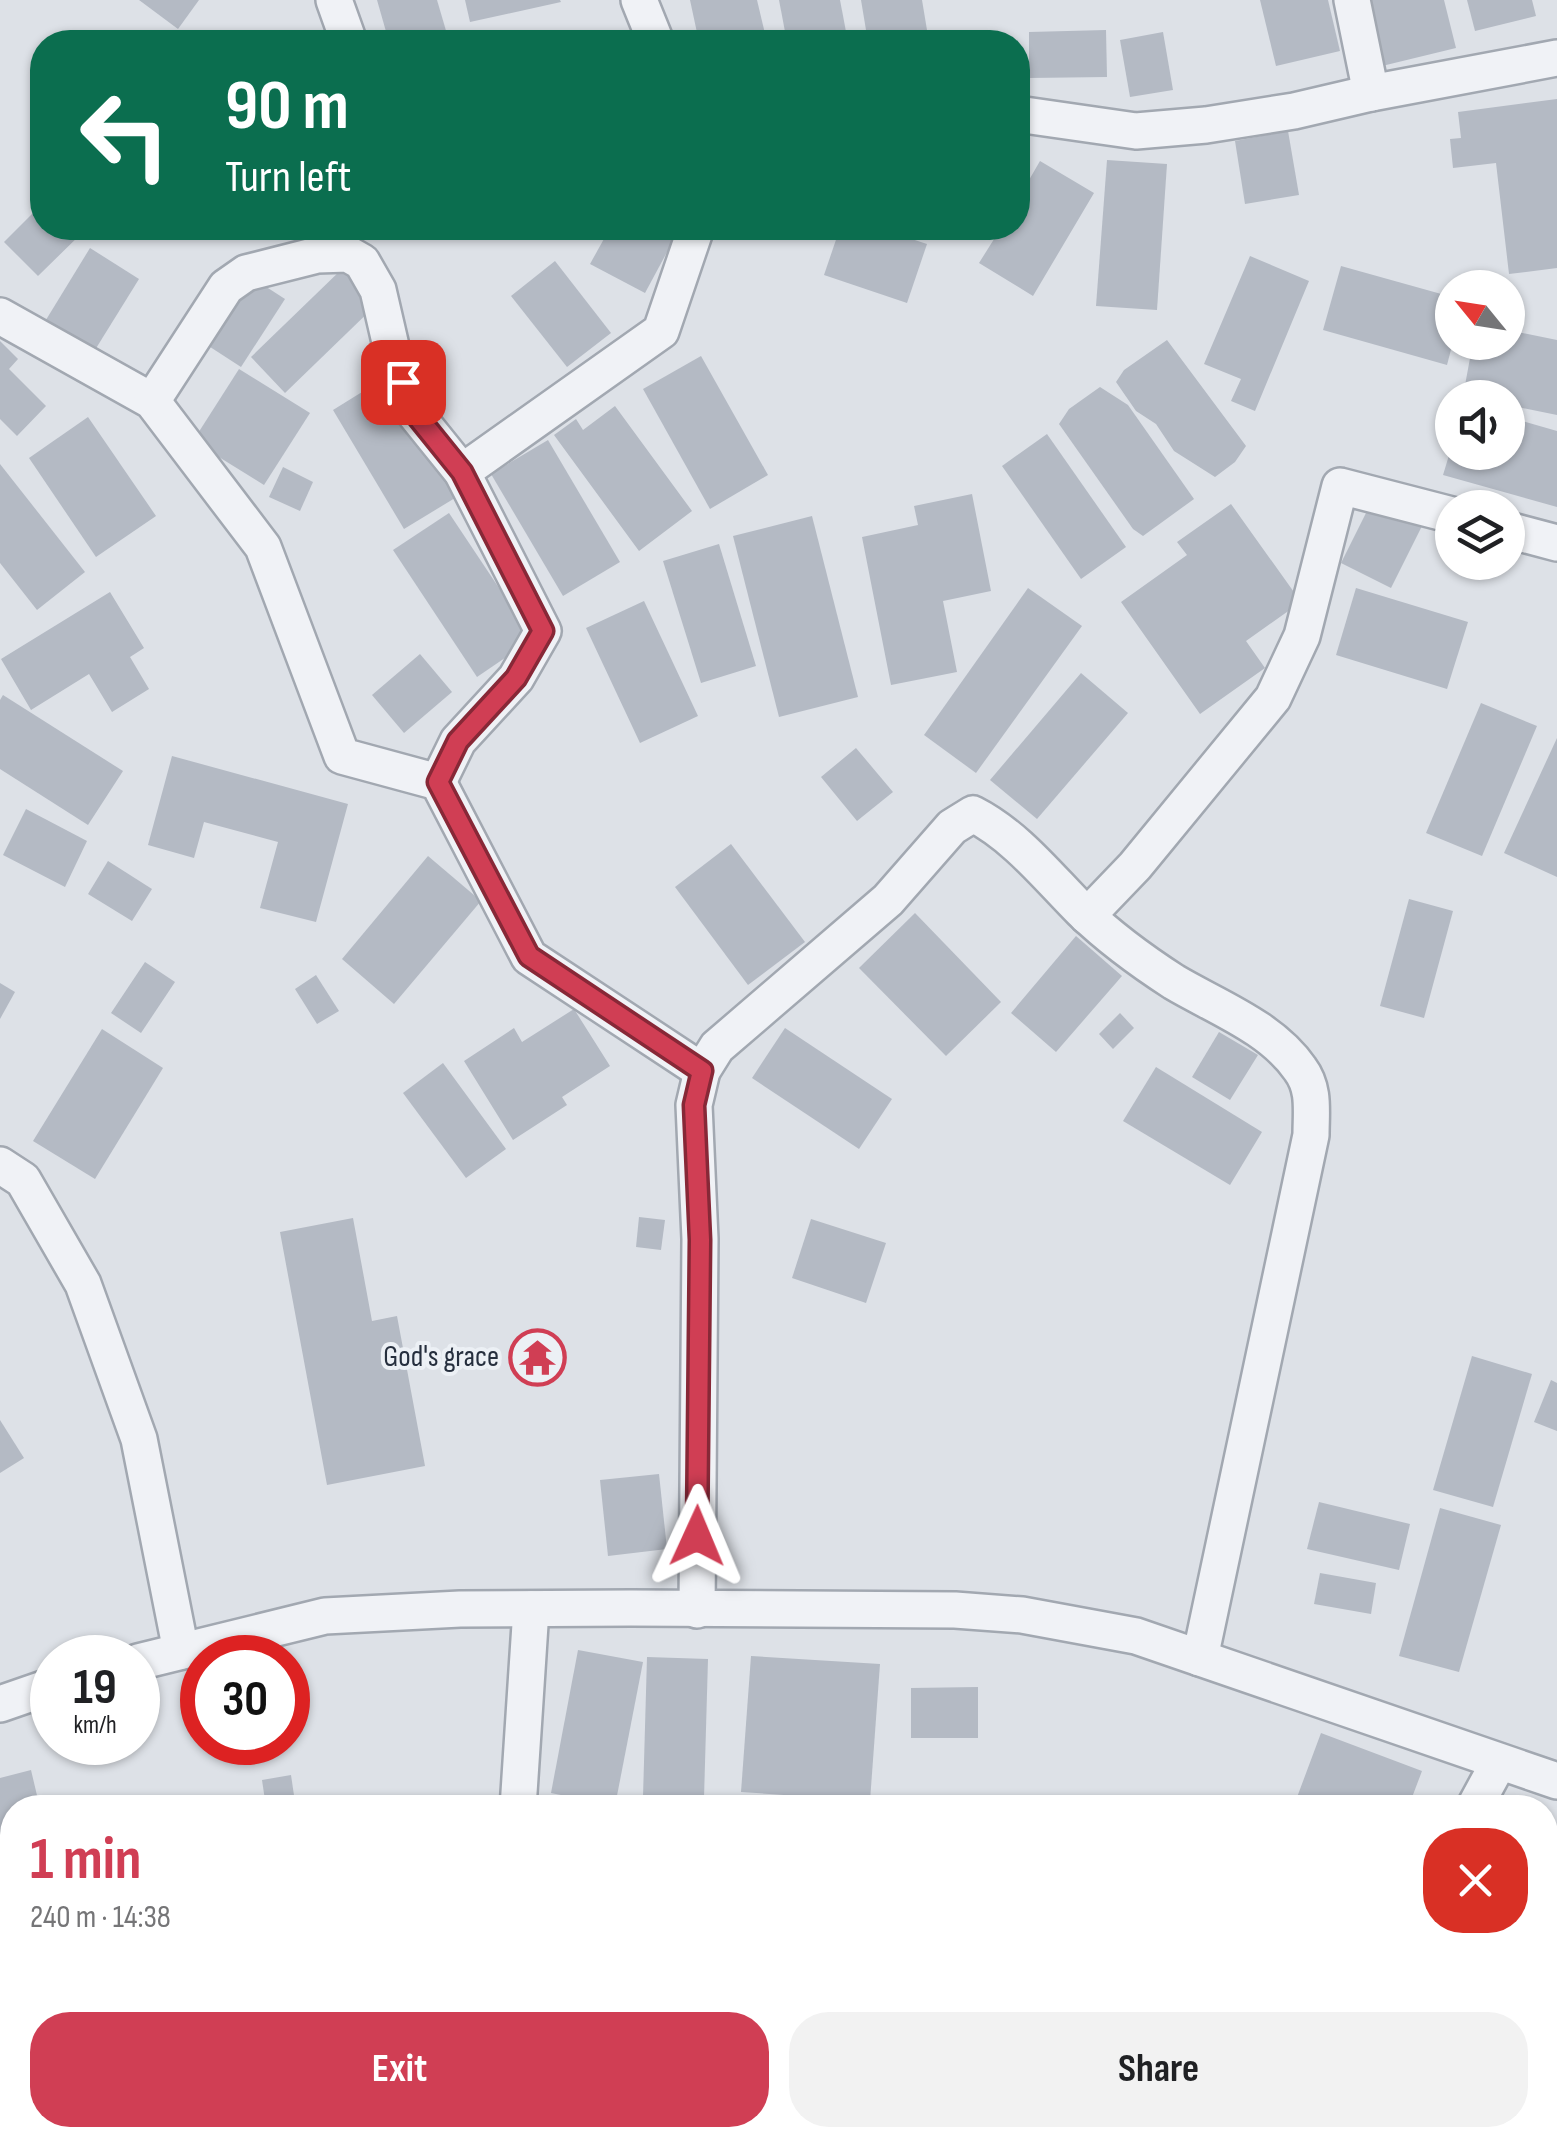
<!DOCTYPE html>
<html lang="en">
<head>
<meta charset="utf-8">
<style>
	body { margin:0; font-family:"Sofia Sans Condensed",sans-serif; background:#f2f2f2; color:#202124; height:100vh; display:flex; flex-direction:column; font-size:38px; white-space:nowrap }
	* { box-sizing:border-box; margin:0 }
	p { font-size:32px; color:#757577 }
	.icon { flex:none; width:55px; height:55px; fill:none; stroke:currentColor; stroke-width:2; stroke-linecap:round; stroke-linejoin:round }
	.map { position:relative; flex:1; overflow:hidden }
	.side { position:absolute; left:0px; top:1795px; width:1558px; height:352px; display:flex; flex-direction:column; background:#fff; border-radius:40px 40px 0 0; box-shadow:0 2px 8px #0004 }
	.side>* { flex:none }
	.top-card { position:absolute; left:30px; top:30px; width:1000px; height:210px; border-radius:40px; box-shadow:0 2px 8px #0004; background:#0b6e4f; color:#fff; overflow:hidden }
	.needle { width:65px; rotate:300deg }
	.controls { position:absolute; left:1435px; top:270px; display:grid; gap:20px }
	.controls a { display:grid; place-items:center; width:90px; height:90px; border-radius:50%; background:#fff; box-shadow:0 2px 8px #0004; font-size:50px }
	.speed { position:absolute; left:30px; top:1635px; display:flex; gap:20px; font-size:50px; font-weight:700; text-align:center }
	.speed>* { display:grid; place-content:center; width:130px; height:130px; border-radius:50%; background:#fff; box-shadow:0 2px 8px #0004; line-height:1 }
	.speed small { font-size:25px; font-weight:400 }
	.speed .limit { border:15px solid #d22; background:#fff; color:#111 }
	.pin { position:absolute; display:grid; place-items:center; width:85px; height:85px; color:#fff; margin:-42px; border-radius:20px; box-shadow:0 5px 15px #0006 }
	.me { position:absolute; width:110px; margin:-55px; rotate:1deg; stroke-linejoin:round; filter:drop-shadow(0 0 8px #0008) }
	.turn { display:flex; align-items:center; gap:35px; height:210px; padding:0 30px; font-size:45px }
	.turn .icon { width:130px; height:130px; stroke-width:2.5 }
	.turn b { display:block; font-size:70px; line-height:85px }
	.round { display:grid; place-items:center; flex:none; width:105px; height:105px; border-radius:40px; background:#f2f2f2 }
	.headline { display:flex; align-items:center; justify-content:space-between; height:170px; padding:0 30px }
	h1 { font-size:60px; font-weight:700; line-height:75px; color:#d03e54 }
	.button { display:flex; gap:20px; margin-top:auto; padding:20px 30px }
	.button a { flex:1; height:115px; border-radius:40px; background:#d03e54; color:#fff; font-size:40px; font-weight:700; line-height:115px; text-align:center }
	.button a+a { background:#f2f2f2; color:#202124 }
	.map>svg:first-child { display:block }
</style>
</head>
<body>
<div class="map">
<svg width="1557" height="2146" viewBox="0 0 1557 2146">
	<rect width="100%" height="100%" fill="#dde1e7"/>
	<!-- building -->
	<g fill="#b4bac4">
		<polygon points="139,0 199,0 178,29"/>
		<polygon points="377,0 437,0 447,34 417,42 389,42"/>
		<polygon points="465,0 560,0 561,2 470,22"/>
		<polygon points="690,0 757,0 767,42 699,42"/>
		<polygon points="779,0 840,0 848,42 787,42"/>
		<polygon points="861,0 922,0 929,42 868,42"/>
		<polygon points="1260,0 1328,0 1340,51 1276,66"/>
		<polygon points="1366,0 1444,0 1456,48 1382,66"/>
		<polygon points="1467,0 1532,0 1536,16 1475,31"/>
		<polygon points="1106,30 1107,77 1029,78 1029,32"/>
		<polygon points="1163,32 1173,90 1130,97 1120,40"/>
		<polygon points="1557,99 1557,268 1509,274 1496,163 1453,168 1450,139 1461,138 1458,112"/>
		<polygon points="1288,131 1299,195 1245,204 1235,141"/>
		<polygon points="1107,160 1167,164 1157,310 1096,306"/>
		<polygon points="1040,161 1094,193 1033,296 979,263 1001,228 1018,228 1018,199"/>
		<polygon points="42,204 42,228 87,228 38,276 4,242"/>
		<polygon points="610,228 680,228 645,293 590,264"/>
		<polygon points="840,228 878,228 927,244 907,303 824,275"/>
		<polygon points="90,248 139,279 90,358 41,328"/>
		<polygon points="1250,256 1309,281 1255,411 1231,401 1241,379 1204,364"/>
		<polygon points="555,261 611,333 567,367 511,296"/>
		<polygon points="1341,266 1452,297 1453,342 1447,365 1323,330"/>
		<polygon points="344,267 379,302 285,393 251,357"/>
		<polygon points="248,275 285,299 241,367 204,343"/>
		<polygon points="1508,330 1557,340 1557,415 1508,405 1508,398 1463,396 1473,342 1508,342"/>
		<polygon points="1167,340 1246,446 1235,462 1215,477 1174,451 1156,424 1136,411 1116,382 1124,370"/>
		<polygon points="0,341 18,359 9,369 46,406 17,436 0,419"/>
		<polygon points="701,356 768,475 710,509 643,389"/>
		<polygon points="239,369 310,413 264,485 193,441"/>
		<polygon points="383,379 455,498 404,529 333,410"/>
		<polygon points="1100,387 1128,405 1194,499 1143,536 1133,529 1059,424 1069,409"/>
		<polygon points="615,406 692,511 639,551 554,435 576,419 583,430"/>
		<polygon points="88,417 156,516 96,557 29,458"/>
		<polygon points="1508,417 1557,431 1557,507 1443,475 1450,452 1508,452"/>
		<polygon points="1047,434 1126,547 1081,579 1002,466"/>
		<polygon points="548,440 620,562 563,596 491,474"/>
		<polygon points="0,464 85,572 37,610 0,563"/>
		<polygon points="283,467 313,482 300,511 269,497"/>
		<polygon points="972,494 991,591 943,601 957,672 891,685 862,537 918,525 914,506"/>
		<polygon points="1372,501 1422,526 1391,588 1341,563"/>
		<polygon points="1231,504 1301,602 1246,641 1265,668 1200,714 1121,602 1187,555 1177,542"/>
		<polygon points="449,513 533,639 477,677 393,550"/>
		<polygon points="812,516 858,697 779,717 733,536"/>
		<polygon points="719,544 756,666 701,683 663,561"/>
		<polygon points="1028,588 1082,626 976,773 924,735"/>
		<polygon points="1356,588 1468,622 1447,689 1336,655"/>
		<polygon points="110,592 144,648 130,657 149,689 112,712 89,674 31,710 1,659"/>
		<polygon points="644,601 698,716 640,743 586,628"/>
		<polygon points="420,654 452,692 404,733 372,695"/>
		<polygon points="1081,673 1128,713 1037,819 990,780"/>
		<polygon points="3,695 123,771 88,825 0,769 0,700"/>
		<polygon points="1481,703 1537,726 1482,856 1426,833"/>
		<polygon points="1557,738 1557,877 1504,853"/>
		<polygon points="856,748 893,792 857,821 821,777"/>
		<polygon points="172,756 348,804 316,922 260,908 278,842 204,822 194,858 148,845"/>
		<polygon points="26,809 87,841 65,887 3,855"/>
		<polygon points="731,844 805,942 748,985 675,887"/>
		<polygon points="428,856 481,901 394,1004 342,959"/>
		<polygon points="108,861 152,889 132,921 88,894"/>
		<polygon points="1409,899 1453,911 1424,1018 1380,1006"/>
		<polygon points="915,913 1001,1002 946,1056 859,968"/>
		<polygon points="1076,936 1122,976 1056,1052 1011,1013"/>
		<polygon points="145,962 175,982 141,1033 111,1013"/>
		<polygon points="316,975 339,1011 317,1024 295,989"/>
		<polygon points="0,983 15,992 0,1019"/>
		<polygon points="574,1009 610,1066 562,1097 567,1105 513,1140 464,1061 514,1028 522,1042"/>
		<polygon points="1120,1013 1134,1028 1113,1049 1099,1034"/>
		<polygon points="785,1028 892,1099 859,1149 752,1078"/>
		<polygon points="102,1029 163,1068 95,1179 33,1141"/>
		<polygon points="1219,1032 1258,1055 1230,1100 1192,1077"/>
		<polygon points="443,1063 506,1149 466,1178 403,1093"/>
		<polygon points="1156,1067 1262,1132 1230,1185 1123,1121"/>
		<polygon points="639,1217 665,1220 661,1250 636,1247"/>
		<polygon points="353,1218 372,1321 397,1316 425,1466 327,1485 280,1232"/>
		<polygon points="811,1219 886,1243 866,1303 792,1278"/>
		<polygon points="1472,1356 1532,1374 1493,1507 1433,1490"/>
		<polygon points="1551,1380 1557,1383 1557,1431 1534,1422"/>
		<polygon points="0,1420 24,1458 0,1473"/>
		<polygon points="659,1474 667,1549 608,1556 600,1480"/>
		<polygon points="1319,1502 1410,1524 1399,1570 1307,1549"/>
		<polygon points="1440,1508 1501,1525 1459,1672 1399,1656"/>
		<polygon points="1320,1573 1376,1583 1371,1614 1314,1604"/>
		<polygon points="578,1650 643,1662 615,1806 551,1793"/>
		<polygon points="751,1656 880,1664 870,1801 741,1792"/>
		<polygon points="647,1657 708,1659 704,1798 643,1797"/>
		<polygon points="978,1687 978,1738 911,1738 911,1688"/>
		<polygon points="1321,1733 1422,1771 1408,1808 1397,1808 1368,1797 1364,1808 1293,1808"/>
		<polygon points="31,1770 40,1808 12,1808 12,1841 0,1844 0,1778"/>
		<polygon points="291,1775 295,1802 266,1807 262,1780"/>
		<polygon points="1545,1960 1557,1967 1557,2065 1545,2085"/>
		<polygon points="18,2135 78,2135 86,2146 26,2146"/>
		<polygon points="142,2135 163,2135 173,2146 129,2146"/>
		<polygon points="228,2135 302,2135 313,2146 231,2146 224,2139"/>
		<polygon points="685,2135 815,2135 813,2146 683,2146"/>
		<polygon points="830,2135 901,2135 903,2146 832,2146"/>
		<polygon points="1192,2135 1215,2135 1235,2146 1186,2146"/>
		<polygon points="1343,2135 1416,2135 1420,2138 1415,2146 1336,2146"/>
		<polygon points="1452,2135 1515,2135 1509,2146 1473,2146"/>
	</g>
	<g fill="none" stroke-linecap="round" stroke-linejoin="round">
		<defs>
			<g id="minor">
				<polyline points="334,0 349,42"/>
				<polyline points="639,0 656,42"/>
				<polyline points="1352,0 1371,93"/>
				<polyline points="1018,114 1136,131 1206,125 1294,111 1371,93 1557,58"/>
				<polyline points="0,316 152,401 263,547 342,756 438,782 529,957 702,1071"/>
				<polyline points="152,401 226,287 246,273 317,255 348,254 362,262 378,290 393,355 412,410 462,472 543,631 516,678 458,741 438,782"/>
				<polyline points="462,472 661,331 696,228"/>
				<polyline points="1508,530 1557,543"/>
				<polyline points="1087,916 1135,866 1273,698 1302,636 1340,486 1452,515"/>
				<polyline points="0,1165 23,1180 83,1284 139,1439 181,1651"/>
				<path d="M697,1610L700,1239L694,1105L702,1071L717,1047L888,900L952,827L973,814C1016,836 1048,877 1082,911C1108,936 1143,962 1174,982C1216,1007 1271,1027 1300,1069C1315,1089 1311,1111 1311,1135L1200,1658"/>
				<polyline points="138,1662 325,1616 460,1609 631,1608 955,1610 1022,1615 1136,1636 1557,1781"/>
				<polyline points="0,1704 52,1686"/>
				<polyline points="518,1808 531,1609"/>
				<polyline points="1474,1808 1499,1762"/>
				<polyline points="1545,1940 1557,1943"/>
				<polyline points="601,2135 602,2146"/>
				<polyline points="1292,2146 1299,2135"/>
			</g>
		</defs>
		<!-- minor casing -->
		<use href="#minor" stroke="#a2a8b1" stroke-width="40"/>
		<!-- minor -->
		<use href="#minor" stroke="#f0f2f6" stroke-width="35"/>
	</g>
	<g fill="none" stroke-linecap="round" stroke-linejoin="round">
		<defs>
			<polyline id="route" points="403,382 412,410 462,472 543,631 516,678 458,741 438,782 529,956 702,1071 694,1105 700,1240 697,1536"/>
		</defs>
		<!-- route casing -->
		<use href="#route" stroke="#872837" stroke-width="25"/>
		<!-- route -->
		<use href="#route" stroke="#d03e54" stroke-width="18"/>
	</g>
	<!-- icons -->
	<defs>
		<symbol id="temple-ring" viewBox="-11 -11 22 22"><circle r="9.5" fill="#ecf0f5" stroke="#d03e54" stroke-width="1.5"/><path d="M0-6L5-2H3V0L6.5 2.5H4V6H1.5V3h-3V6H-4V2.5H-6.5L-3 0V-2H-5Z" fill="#d03e54"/></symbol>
	</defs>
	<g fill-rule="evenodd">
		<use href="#temple-ring" x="506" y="1326" width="63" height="63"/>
	</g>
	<g text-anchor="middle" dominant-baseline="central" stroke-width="8" stroke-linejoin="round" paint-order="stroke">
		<!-- poi labels -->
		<g font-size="30" fill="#262f3e" stroke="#ecf0f5" text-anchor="end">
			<text x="499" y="1357">God's grace</text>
		</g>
	</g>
</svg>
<div class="controls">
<a><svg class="needle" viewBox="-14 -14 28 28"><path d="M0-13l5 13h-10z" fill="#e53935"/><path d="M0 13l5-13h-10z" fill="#757577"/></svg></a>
<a><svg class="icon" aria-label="sound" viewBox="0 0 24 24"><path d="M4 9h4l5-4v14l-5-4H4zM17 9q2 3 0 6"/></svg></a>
<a><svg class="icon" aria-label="layers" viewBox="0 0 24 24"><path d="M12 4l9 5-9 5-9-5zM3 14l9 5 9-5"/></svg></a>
</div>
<div class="speed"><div>19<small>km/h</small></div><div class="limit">30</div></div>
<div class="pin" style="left:403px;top:382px;background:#d93025"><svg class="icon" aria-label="arrive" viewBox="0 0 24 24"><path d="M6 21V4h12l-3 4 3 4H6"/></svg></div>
<svg class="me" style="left:697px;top:1536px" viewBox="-20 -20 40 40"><path d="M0-17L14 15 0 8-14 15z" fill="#d03e54" stroke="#fff" stroke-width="4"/></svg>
<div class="top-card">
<div class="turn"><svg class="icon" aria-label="left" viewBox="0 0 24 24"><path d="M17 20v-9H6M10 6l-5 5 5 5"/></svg><div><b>90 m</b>Turn left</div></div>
</div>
<section class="side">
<div class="headline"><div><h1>1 min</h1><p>240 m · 14:38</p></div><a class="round" style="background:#d93025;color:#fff"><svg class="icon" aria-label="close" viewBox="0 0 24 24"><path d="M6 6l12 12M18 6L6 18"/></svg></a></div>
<div class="button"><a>Exit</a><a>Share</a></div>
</section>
</div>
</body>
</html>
